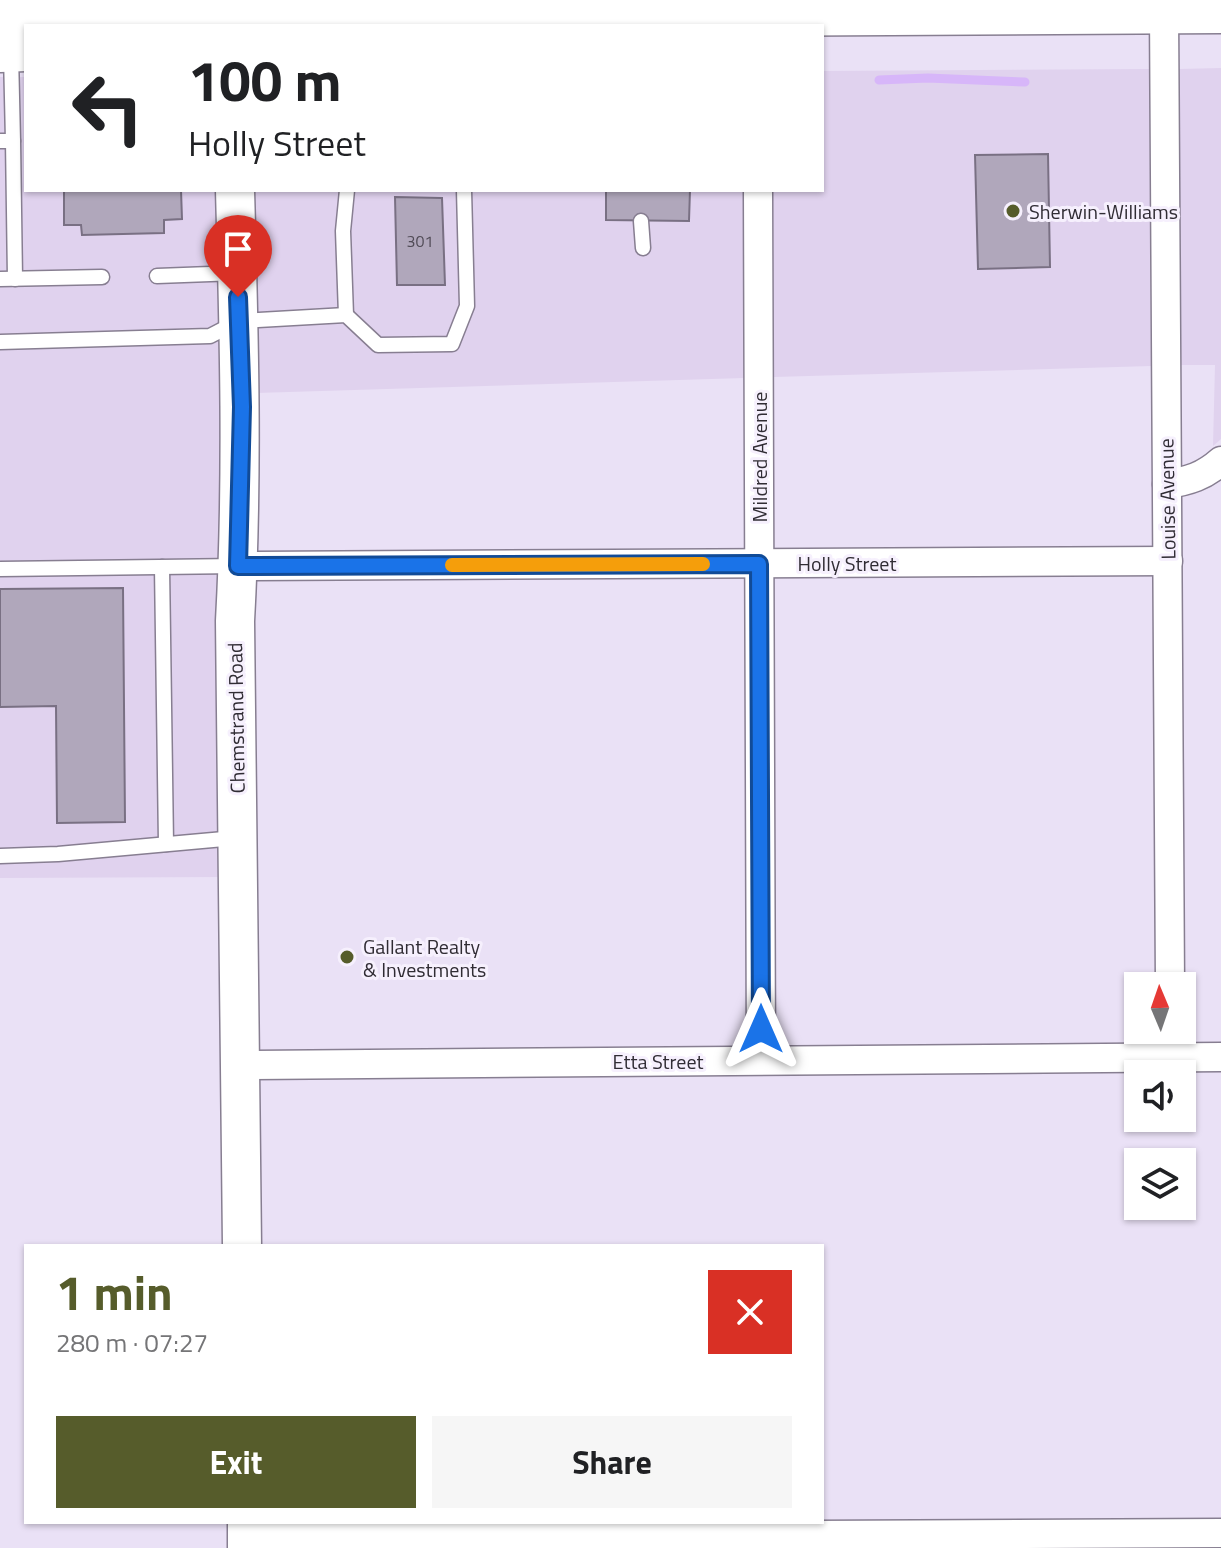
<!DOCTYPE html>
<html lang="en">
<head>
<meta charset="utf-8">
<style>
	body { margin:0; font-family:"Titillium Web",sans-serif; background:#f6f6f6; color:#202124; height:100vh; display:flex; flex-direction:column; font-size:30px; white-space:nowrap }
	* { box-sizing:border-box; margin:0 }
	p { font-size:26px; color:#757577 }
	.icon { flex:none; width:44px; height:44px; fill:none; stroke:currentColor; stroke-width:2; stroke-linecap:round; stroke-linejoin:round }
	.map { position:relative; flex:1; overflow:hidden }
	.drawer { position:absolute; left:24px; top:1244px; width:800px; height:280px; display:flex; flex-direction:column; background:#fff; border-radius:0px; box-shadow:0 2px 6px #0004 }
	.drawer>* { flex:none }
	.top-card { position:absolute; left:24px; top:24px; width:800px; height:168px; border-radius:0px; box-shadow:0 2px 6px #0004; background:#fff; color:#202124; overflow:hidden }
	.needle { width:52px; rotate:358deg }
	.fabs { position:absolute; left:1124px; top:972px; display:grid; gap:16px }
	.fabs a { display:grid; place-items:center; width:72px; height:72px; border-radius:0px; background:#fff; box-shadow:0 2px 6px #0004; font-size:40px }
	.pin { position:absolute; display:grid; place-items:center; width:68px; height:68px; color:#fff; margin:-82px -34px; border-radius:50% 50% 50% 0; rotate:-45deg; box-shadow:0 0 8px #0007 }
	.pin .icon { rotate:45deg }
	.me { position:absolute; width:88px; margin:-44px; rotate:0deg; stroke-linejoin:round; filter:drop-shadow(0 0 6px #0008) }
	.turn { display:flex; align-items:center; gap:28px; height:168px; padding:0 32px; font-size:36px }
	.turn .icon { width:104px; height:104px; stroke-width:2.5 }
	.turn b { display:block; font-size:56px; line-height:68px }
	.round { display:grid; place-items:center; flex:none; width:84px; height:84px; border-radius:0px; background:#f6f6f6 }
	.summary { display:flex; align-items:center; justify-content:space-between; height:136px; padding:0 32px }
	h1 { font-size:48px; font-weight:700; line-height:60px; color:#565c2b }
	.primary-button { display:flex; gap:16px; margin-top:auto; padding:16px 32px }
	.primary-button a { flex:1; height:92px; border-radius:0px; background:#565c2b; color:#fff; font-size:32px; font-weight:700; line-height:92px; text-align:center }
	.primary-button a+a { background:#f6f6f6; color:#202124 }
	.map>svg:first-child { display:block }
</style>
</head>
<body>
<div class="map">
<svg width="1221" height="1548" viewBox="0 0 1221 1548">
	<rect width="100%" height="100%" fill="#eae1f6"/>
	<!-- built -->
	<g fill="#e0d2ee">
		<polygon points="1221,68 1221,439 1213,446 1215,365 1181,365 1179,69"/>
		<polygon points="1149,69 1151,366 774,377 773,190 822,190 822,71"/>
		<polygon points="0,77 26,77 26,190 220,190 223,877 0,878"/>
		<polygon points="250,190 744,190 744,378 256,393"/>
	</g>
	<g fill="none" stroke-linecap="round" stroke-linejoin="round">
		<!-- stream -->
		<polyline stroke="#d7b6f9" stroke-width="9" points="879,80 928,78 1025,82"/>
	</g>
	<!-- building -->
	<g fill="#b0a7bb" stroke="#797083" stroke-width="2">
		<polygon points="1048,154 1050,267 978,269 975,155"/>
		<polygon points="64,190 181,190 182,219 164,220 164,233 82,235 81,225 64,225"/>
		<polygon points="606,190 690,190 689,221 606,220"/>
		<polygon points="395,197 442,198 445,285 397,285"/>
		<polygon points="123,588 125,822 57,823 56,706 0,707 0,589"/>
	</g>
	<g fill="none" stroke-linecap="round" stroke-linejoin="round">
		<defs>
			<g id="lane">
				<polyline points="0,141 13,141 11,54"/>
				<polyline points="13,141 15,279"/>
				<polyline points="641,221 643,248"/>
				<polyline points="157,276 237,273"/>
				<polyline points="0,279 102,277"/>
				<polyline points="346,315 343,231 347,190"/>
				<polyline points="0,342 210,336 239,321 346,315 378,345 452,344 467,306 464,190"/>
				<polyline points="162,567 166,844"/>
				<polyline points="0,569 238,566"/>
				<polyline points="0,856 58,854 235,838"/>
			</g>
			<g id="street">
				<polyline points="1164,11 1170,986"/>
				<polyline points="758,190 761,1060"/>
				<path d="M1167,484C1189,481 1204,476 1221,461"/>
				<polyline points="238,566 1168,561"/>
				<polyline points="1170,1030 1170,1057"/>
				<polyline points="239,1065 1221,1057"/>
				<polyline points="247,1538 1221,1533"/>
			</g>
			<g id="secondary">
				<path d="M235,190C239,334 243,477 235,621L242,1246"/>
				<polyline points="247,1522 247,1548"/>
			</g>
			<g id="primary">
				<polyline points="0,18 1221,11"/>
				<polyline points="0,50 26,49"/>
			</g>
		</defs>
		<!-- lane casing -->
		<use href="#lane" stroke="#877e91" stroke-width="17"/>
		<!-- street casing -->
		<use href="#street" stroke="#877e91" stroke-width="31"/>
		<!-- secondary casing -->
		<use href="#secondary" stroke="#877e91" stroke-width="41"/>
		<!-- primary casing -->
		<use href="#primary" stroke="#877e91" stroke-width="47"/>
		<!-- lane -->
		<use href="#lane" stroke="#fff" stroke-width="14"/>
		<!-- street -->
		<use href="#street" stroke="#fff" stroke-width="28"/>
		<!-- secondary -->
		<use href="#secondary" stroke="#fff" stroke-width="38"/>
		<!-- primary -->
		<use href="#primary" stroke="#fff" stroke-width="44"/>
	</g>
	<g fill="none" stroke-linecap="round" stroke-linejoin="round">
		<defs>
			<polyline id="route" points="238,297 242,407 238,566 759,564 761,1029"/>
		</defs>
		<!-- route casing -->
		<use href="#route" stroke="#114b97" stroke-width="20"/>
		<!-- route -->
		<use href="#route" stroke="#1a73e8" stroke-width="14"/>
		<!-- slow -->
		<polyline stroke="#f59e0b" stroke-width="14" points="452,565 703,564"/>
	</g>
	<!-- markers -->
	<g fill="#565c2b" stroke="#f6f0fd" stroke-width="3">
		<circle cx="1013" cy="211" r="8"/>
		<circle cx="347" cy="957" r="8"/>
	</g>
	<g text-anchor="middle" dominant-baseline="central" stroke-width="6" stroke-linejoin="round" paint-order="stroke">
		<!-- number labels -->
		<g font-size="16" fill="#504b56">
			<text x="420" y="241">301</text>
		</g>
		<!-- poi labels -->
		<g font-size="20" fill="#302c34" stroke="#f6f0fd" text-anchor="start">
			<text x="1029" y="211">Sherwin-Williams</text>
			<text x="363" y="946">Gallant Realty<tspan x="363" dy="23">&amp; Investments</tspan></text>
		</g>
		<!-- street labels -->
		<g font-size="20" fill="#302c34" stroke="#f6f0fd">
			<text transform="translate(759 457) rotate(-90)">Mildred Avenue</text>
			<text transform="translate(1167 499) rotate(-91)">Louise Avenue</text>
			<text x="847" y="563">Holly Street</text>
			<text transform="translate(236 718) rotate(-91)">Chemstrand Road</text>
			<text x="658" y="1061">Etta Street</text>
		</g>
	</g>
</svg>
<div class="fabs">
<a><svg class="needle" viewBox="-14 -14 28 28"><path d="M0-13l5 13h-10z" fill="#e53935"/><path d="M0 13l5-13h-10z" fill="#757577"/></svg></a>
<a><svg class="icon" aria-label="sound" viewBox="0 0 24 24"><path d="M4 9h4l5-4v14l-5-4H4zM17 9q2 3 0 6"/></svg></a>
<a><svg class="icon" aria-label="layers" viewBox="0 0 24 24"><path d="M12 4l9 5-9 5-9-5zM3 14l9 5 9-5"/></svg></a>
</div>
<div class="pin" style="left:238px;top:297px;background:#d93025"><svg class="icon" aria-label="arrive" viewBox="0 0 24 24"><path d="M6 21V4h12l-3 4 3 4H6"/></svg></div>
<svg class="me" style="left:761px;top:1029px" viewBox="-20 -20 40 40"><path d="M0-17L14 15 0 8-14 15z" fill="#1a73e8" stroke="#fff" stroke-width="4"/></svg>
<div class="top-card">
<div class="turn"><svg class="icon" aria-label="left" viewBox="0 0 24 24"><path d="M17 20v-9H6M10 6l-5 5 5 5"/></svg><div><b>100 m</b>Holly Street</div></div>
</div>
<section class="drawer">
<div class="summary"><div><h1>1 min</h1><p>280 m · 07:27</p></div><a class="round" style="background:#d93025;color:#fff"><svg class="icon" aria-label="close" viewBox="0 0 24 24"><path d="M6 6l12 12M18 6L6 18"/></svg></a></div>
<div class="primary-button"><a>Exit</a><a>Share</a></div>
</section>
</div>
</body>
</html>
